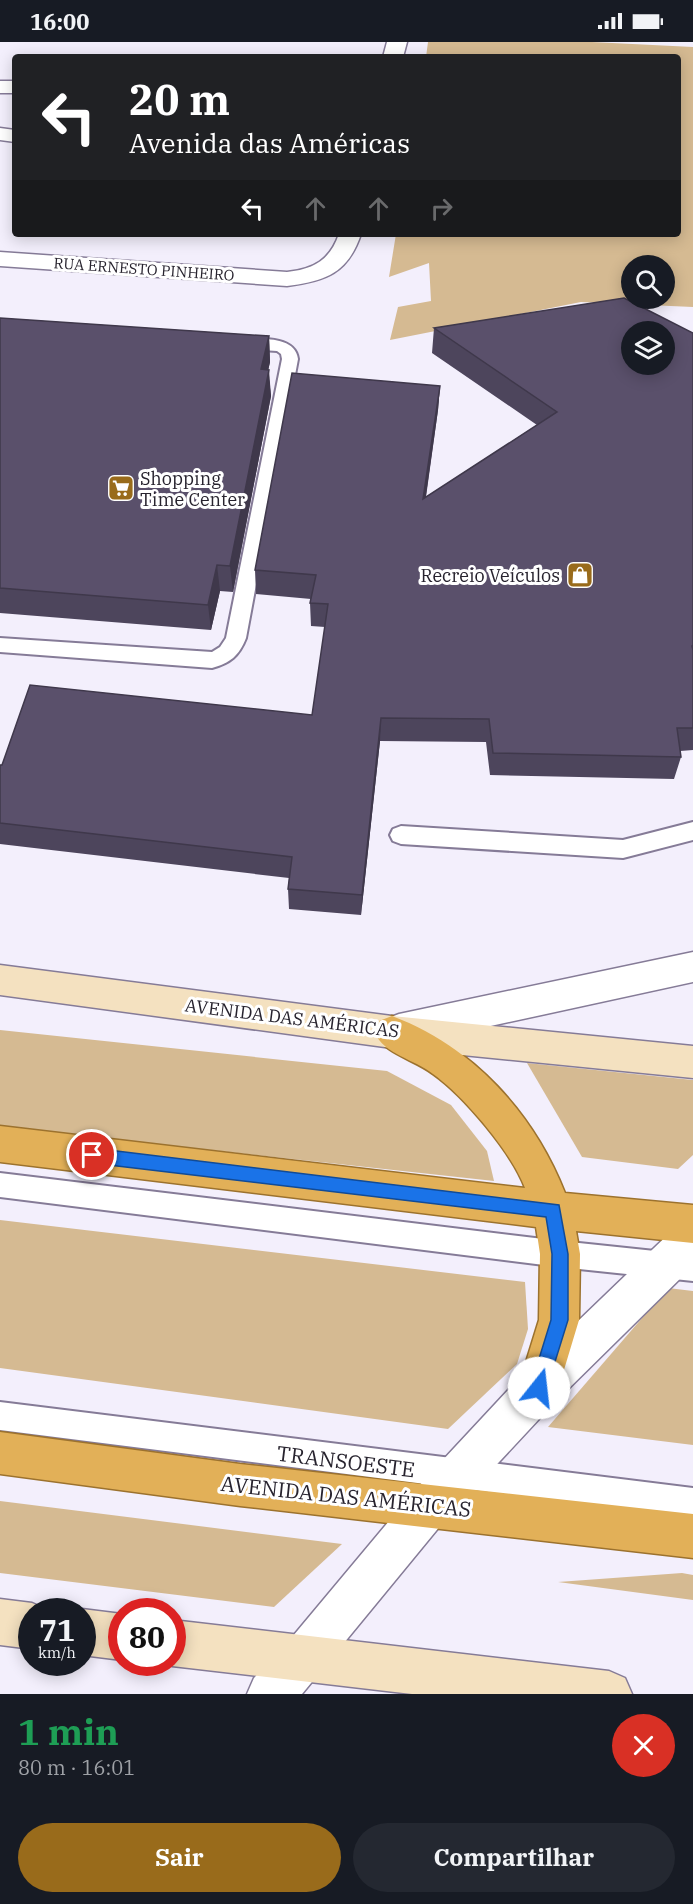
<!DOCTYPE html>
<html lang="pt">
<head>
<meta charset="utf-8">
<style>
	body { margin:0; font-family:"IBM Plex Serif",serif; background:#242831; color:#f1f3f6; height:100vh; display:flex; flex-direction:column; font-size:22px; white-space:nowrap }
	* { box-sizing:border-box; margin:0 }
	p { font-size:20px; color:#9ea1a6 }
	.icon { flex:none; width:33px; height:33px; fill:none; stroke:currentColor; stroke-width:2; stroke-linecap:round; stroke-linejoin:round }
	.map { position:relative; height:1652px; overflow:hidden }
	.sheet { display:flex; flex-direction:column; background:#171b24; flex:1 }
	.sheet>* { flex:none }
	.banner { position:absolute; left:12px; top:12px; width:669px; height:183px; border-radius:6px; box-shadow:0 3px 15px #0003; background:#202124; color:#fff; overflow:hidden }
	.fabs { position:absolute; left:621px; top:213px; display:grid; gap:12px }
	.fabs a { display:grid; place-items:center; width:54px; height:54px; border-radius:50%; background:#171b24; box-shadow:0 3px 15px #0003; font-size:30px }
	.speed { position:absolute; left:18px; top:1556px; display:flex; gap:12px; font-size:30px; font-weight:700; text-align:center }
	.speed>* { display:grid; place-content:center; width:78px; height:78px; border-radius:50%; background:#171b24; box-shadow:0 3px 15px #0003; line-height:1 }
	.speed small { font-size:15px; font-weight:400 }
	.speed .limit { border:9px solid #d22; background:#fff; color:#111 }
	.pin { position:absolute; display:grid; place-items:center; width:51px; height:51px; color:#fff; margin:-26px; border:3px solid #fff; border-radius:50%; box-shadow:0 2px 6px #0007 }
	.me { position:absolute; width:66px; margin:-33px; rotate:16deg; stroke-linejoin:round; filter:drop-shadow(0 0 4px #0008) }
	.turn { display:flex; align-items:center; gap:21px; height:126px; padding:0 18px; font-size:27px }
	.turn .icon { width:78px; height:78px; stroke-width:2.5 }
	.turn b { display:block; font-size:42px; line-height:51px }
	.lanes { display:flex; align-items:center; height:57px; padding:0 18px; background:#0003; justify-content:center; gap:30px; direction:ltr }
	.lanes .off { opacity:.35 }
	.round { display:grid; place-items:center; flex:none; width:63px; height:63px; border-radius:32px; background:#242831 }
	.head { display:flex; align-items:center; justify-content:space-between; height:102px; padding:0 18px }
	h1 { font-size:36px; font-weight:700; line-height:45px; color:#1e9e55 }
	.button { display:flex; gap:12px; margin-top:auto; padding:12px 18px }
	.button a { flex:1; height:69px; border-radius:36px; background:#996b1b; color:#fff; font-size:24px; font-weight:700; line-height:69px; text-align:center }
	.button a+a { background:#242831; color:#f1f3f6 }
	.status { display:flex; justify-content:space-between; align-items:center; height:42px; padding:0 30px; background:#171b24; direction:ltr }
	.status svg { height:16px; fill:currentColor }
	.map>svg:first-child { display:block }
</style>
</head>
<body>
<div class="status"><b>16:00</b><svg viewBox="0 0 49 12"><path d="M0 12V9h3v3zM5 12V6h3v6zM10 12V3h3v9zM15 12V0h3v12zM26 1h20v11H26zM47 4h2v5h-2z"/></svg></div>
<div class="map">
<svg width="693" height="1652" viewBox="0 0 693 1652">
	<rect width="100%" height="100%" fill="#f3effc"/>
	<!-- green -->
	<g fill="#d5ba92" fill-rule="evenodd">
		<path d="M428,0H592L693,5V265L581,260L390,298L398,265L431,259L429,221L389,235L396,192H678V15H426ZM632,224H664V256H632Z"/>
		<polygon points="0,988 387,1029 451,1063 487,1109 494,1139 0,1085"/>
		<polygon points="527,1021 693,1038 693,1113 678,1127 582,1115"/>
		<polygon points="0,1178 525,1240 528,1287 517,1322 448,1387 0,1326"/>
		<polygon points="668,1246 693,1249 693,1403 548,1385"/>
		<polygon points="0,1459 342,1502 274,1565 0,1531"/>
		<polygon points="682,1531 693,1533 693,1558 558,1540"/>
	</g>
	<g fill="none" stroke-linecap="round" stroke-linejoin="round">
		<defs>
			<g id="service">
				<path d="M240,297C259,297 295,293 298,317L246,596C239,614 230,621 212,626L0,610V596L212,610L220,605L226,596L282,317L281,312L277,309L234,306L232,302L234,298Z"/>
				<polygon points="693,780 693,798 623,816 401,802 393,799 390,793 393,787 401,784 623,798"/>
				<polygon points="0,1131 560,1199 693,1213 693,1239 560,1225 0,1155"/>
				<polygon points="0,1360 693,1446 693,1476 0,1388"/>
			</g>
			<g id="minor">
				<polygon points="387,0 407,0 403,15 383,15"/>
				<rect x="0" y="39" width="15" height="12"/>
				<polygon points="0,86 15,88 15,100 0,98"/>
				<path d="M339,192H361C348,231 326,239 287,244L0,224V210L287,230C314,227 330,218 339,192Z"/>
			</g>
			<g id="tertiary">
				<polygon points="693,910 693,940 399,1004 386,999 381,988 386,977 399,972"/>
				<polygon points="693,1176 693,1224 554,1361 445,1478 302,1652 247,1652 254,1636 288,1600 415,1448 524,1331 679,1182"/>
			</g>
			<g id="secondary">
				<polygon points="0,923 392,974 693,1004 693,1036 392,1006 0,953"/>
				<polygon points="0,1557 32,1561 48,1568 32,1569 32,1607 0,1603"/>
				<polygon points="82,1567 122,1572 122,1618 82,1613 82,1569 78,1569"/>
				<polygon points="172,1578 609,1629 625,1636 632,1652 412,1652 172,1624 163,1620 172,1620"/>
			</g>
			<g id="trunk">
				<path d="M392,974C473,1004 534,1072 565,1151L693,1163V1201L576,1189L580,1212L579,1278L554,1361L539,1367L524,1361L518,1346L539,1278L540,1212L536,1185L0,1120V1084L525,1146C512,1111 464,1054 433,1032C414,1017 385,1013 374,990L379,979Z"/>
				<polygon points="0,1390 240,1422 693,1472 693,1516 240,1464 0,1432"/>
			</g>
		</defs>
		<!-- service casing -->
		<use href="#service" stroke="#857b97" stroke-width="4"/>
		<!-- minor casing -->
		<use href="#minor" stroke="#857b97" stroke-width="3"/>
		<!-- tertiary casing -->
		<use href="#tertiary" stroke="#857b97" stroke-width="3"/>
		<!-- secondary casing -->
		<use href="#secondary" stroke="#857b97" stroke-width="3"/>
		<!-- trunk casing -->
		<use href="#trunk" stroke="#9c722e" stroke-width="3"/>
		<!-- service -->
		<use href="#service" fill="#fff" fill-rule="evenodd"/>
		<!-- minor -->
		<use href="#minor" fill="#fff" fill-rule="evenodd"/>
		<!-- tertiary -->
		<use href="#tertiary" fill="#fff" fill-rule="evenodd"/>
		<!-- secondary -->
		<use href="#secondary" fill="#f4e1c0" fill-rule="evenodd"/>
		<!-- trunk -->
		<use href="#trunk" fill="#e2b058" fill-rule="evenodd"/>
	</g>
	<!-- wall -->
	<g fill="#4d455c">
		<polygon points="0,276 269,294 270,320 268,328 271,354 233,550 220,549 211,588 0,571"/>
		<polygon points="434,286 693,291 693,708 680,709 681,715 674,737 490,733 486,700 380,699 361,873 289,867 288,847 289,836 0,802 0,723 312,673 325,585 311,584 310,561 311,557 256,552 255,528 440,344 438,368 426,455 537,383 432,311"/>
	</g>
	<!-- shaded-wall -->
	<g fill="#3f384b">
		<polygon points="269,294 270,320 263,353 261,327"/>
		<polygon points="269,328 271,354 233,550 230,524"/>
		<polygon points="440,344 438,368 422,481 423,457"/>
		<polygon points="217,523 220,549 211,588 208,563"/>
		<polygon points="381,676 380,699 361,873 362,853"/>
	</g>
	<!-- building -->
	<g fill="#5a506b" stroke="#3f384b" stroke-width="1.5" fill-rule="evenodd">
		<path d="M624,256L693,291V603L692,604L693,608V686H677L681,715L493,711L489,677L381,676L362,853L288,847L292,815L0,781V723H2L30,643L312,673L328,562L310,561L316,533L255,528L292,331L440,344L423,457L557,370L434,286ZM632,290H664V322H632Z"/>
		<polygon points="0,276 269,294 261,327 269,328 230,524 217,523 208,563 0,546"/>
	</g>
	<!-- route -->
	<polygon fill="#1a73e8" stroke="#114b97" stroke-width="1.5" points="92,1106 559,1163 568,1212 568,1278 545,1352 539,1355 533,1352 530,1346 551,1278 552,1212 546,1175 92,1121 87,1118 84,1113 87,1108"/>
	<!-- icons -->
	<defs>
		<symbol id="supermarket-square" viewBox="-11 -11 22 22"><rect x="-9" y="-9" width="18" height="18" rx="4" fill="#996b1b" stroke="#fff"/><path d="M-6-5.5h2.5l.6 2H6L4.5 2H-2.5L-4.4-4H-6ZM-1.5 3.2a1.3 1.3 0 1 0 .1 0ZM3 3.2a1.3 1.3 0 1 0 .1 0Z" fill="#fff"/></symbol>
		<symbol id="shop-square" viewBox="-11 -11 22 22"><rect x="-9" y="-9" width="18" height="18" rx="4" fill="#996b1b" stroke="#fff"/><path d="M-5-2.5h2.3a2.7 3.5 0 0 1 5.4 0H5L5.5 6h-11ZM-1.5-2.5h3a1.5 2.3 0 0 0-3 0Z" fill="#fff"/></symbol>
	</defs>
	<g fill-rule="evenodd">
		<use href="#supermarket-square" x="106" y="431" width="30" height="30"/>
		<use href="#shop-square" x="565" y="518" width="30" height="30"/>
	</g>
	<g text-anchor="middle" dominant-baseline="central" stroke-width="6" stroke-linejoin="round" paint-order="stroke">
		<!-- far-street labels -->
		<g font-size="15" fill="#27232e" stroke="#fff">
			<text transform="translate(144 227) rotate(4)">RUA ERNESTO PINHEIRO</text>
		</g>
		<!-- poi labels -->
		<g font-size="18" fill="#27232e" stroke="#fff" text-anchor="start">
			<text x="140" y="436">Shopping<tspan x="140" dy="21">Time Center</tspan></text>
			<text x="560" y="533" text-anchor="end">Recreio Veículos</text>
		</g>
		<!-- street labels -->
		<g font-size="18" fill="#27232e" stroke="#fff">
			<text transform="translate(292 976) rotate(7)">AVENIDA DAS AMÉRICAS</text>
		</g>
		<!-- near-street labels -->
		<g font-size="21" fill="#27232e" stroke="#fff">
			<text transform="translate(346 1419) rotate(7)">TRANSOESTE</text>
			<text transform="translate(346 1454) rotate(6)">AVENIDA DAS AMÉRICAS</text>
		</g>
	</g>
</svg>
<div class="fabs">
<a><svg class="icon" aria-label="search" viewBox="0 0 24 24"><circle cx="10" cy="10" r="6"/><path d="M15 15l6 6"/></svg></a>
<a><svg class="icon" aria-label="layers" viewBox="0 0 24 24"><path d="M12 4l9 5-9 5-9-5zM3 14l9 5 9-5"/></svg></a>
</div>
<div class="speed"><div>71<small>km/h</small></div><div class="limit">80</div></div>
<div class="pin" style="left:92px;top:1113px;background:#d93025"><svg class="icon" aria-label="arrive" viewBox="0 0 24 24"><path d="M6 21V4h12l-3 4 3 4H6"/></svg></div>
<svg class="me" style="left:539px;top:1346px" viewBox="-20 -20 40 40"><circle r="19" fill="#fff"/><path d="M0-13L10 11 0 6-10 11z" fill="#1a73e8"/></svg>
<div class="banner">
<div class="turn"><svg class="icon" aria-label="left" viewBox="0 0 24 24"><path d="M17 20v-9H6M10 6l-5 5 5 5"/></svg><div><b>20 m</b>Avenida das Américas</div></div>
<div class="lanes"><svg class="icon" aria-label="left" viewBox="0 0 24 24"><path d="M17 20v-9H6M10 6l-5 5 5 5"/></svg><svg class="icon off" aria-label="ahead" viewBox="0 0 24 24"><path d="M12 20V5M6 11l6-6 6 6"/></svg><svg class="icon off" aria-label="ahead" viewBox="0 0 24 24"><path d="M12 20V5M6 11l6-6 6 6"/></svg><svg class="icon off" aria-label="right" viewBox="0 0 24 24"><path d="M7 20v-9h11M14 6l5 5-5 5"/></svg></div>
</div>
</div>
<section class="sheet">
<div class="head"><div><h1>1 min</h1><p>80 m · 16:01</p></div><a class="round" style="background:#d93025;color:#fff"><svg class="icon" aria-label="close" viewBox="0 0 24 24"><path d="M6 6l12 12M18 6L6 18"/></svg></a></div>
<div class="button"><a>Sair</a><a>Compartilhar</a></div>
</section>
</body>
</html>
